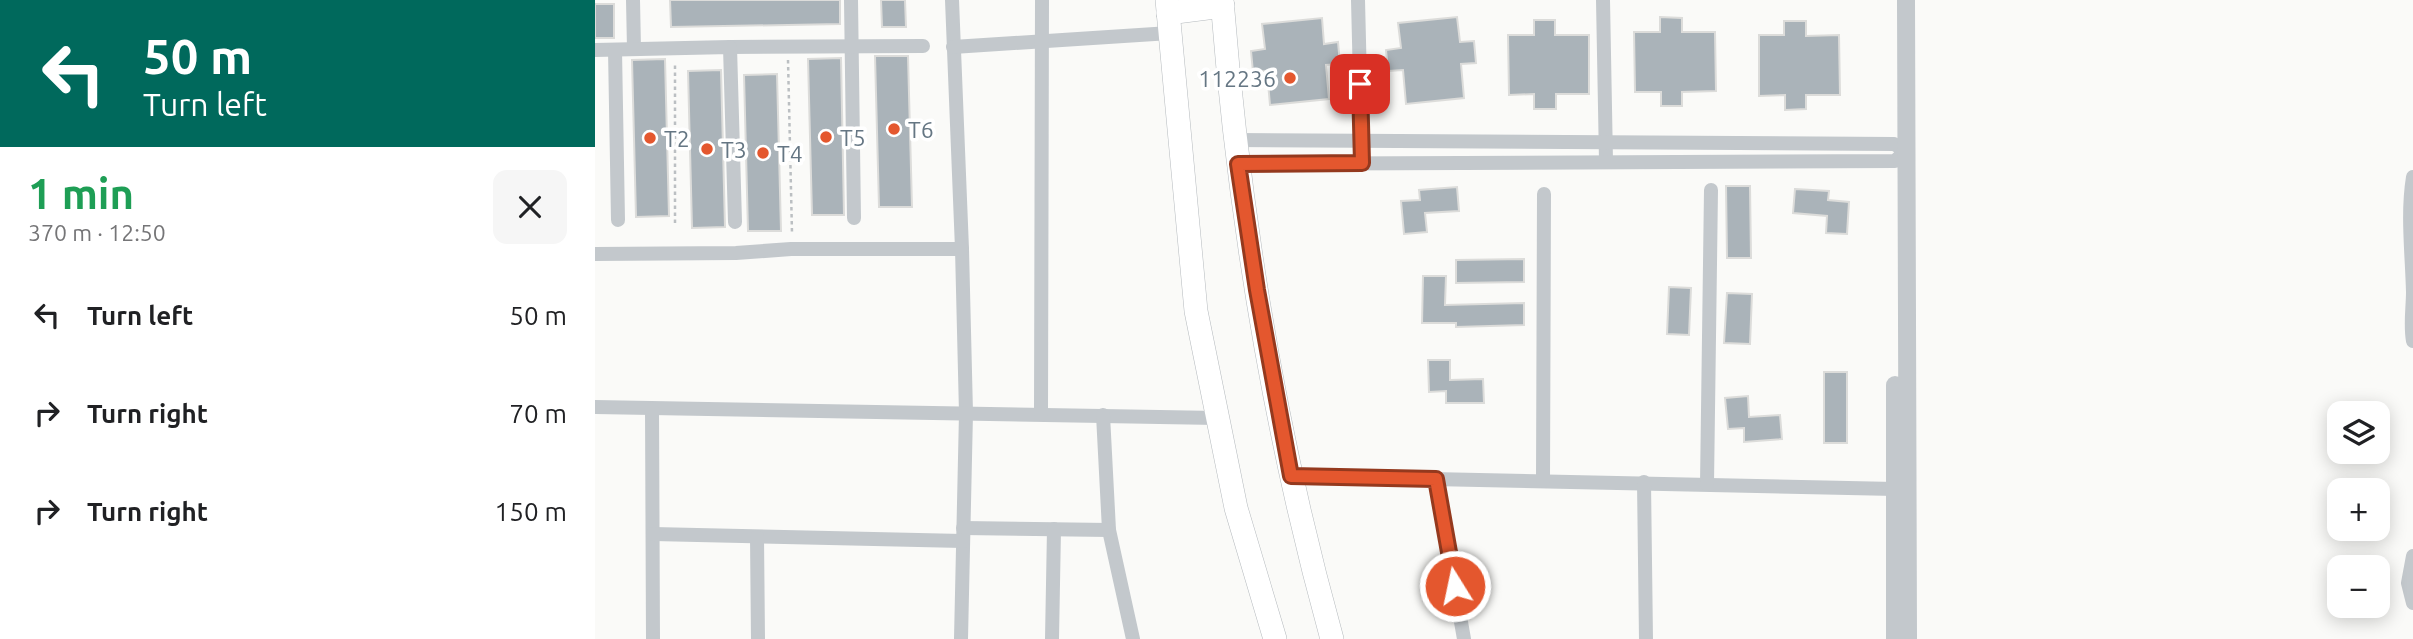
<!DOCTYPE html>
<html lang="en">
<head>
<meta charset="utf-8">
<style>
	body { margin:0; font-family:Ubuntu,sans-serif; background:#f6f6f6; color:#202124; height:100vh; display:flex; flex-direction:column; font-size:26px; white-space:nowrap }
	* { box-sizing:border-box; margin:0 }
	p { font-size:23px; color:#757577 }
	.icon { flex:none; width:38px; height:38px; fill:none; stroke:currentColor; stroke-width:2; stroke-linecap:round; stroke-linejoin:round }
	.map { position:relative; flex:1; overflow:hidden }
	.sheet { display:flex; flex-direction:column; background:#fff; width:595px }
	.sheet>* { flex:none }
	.banner { background:#00695c; color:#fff; overflow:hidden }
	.fabs { position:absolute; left:1732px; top:401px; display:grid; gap:14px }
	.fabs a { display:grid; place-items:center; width:63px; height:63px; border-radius:14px; background:#fff; box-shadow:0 4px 18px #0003; font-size:35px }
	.pin { position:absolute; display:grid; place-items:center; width:60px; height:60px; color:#fff; margin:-30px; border-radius:14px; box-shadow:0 4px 10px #0006 }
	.me { position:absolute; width:77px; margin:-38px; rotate:350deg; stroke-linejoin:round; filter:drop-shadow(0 0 5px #0008) }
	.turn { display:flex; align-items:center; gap:24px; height:147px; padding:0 28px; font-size:32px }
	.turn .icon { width:91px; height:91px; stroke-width:2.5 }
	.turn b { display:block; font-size:49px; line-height:60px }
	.round { display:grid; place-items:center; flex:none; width:74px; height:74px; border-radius:14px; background:#f6f6f6 }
	.summary { display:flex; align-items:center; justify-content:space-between; height:119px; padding:0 28px }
	h1 { font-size:42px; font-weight:600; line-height:52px; color:#1e9e55 }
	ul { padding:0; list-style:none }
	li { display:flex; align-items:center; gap:21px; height:98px; padding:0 28px }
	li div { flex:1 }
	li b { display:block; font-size:26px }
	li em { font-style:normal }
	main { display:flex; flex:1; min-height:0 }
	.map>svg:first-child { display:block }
</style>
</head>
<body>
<main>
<section class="sheet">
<div class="banner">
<div class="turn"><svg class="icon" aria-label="left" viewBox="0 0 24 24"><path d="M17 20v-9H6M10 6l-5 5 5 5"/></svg><div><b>50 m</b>Turn left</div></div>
</div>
<div class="summary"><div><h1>1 min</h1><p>370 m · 12:50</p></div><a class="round"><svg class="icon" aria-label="close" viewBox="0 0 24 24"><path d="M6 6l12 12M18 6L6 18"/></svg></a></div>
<ul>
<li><svg class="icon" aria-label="left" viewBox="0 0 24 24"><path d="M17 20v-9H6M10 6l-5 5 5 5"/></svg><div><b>Turn left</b></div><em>50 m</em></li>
<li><svg class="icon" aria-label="right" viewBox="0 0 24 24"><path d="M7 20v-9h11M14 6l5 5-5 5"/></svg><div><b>Turn right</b></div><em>70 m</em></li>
<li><svg class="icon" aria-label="right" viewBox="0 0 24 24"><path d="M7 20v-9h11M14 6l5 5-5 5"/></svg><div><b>Turn right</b></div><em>150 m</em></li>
</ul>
</section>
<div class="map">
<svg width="1818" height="639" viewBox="0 0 1818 639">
	<rect width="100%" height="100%" fill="#fafaf8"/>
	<!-- building -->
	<g fill="#aab3b9" stroke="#dcdcda" stroke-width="2">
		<polygon points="75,0 245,0 245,24 76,27"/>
		<polygon points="286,0 310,0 311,27 287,27"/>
		<rect x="0" y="4" width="19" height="34"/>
		<polygon points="862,17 865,42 879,41 881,63 866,64 869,98 811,104 808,70 793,71 791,50 806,48 803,23"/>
		<polygon points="1065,17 1087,18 1087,32 1120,32 1121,91 1087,92 1087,106 1066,106 1066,92 1040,92 1039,32 1065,32"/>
		<polygon points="727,18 729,44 743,42 745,64 731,65 734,99 675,105 672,71 658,72 656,51 670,49 667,24"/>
		<polygon points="939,20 960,20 960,35 994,35 994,94 961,94 961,109 939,109 939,94 914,95 913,35 939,35"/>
		<polygon points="1189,21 1211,21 1211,36 1244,35 1245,95 1211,95 1211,109 1190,110 1190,95 1164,96 1164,35 1189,35"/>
		<polygon points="280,56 313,56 317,207 284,207"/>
		<polygon points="246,58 249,215 217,215 213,59"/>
		<polygon points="70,59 74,216 41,217 37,60"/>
		<polygon points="126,70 130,227 97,228 93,71"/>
		<polygon points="182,74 186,231 153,231 149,75"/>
		<polygon points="1131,186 1155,186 1156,258 1132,258"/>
		<polygon points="862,187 864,211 830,213 832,232 809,234 806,201 825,200 824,190"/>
		<polygon points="1200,189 1234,191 1233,200 1254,202 1252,234 1231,233 1232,216 1198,213"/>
		<polygon points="929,259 929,282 861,283 861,260"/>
		<polygon points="828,276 851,276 850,305 929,303 929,325 861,327 861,323 827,323"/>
		<polygon points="1074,287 1096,288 1094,335 1072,334"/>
		<polygon points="1132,293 1157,294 1155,344 1129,343"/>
		<polygon points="833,360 855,360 855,380 888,379 889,403 851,403 851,391 834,392"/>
		<rect x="1229" y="372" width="23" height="71"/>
		<polygon points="1153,396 1154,417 1185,415 1187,439 1149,442 1149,428 1133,429 1130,398"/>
	</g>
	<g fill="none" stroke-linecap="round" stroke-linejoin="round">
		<defs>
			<g id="primary">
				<polyline points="572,0 601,311 641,508 680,639"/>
				<path d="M627,0C644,215 679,431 737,639"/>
				<polyline points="573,13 628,6"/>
			</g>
		</defs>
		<!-- primary casing -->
		<use href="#primary" stroke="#b5babe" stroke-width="24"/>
		<!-- path -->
		<g stroke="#bbbfc2" stroke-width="2.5" stroke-dasharray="3.5 3.5" stroke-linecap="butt">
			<polyline points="193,60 197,233"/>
			<polyline points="80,223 80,62"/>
		</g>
		<!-- minor -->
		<g stroke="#c3c8cc" stroke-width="14">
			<polyline points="38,0 39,49"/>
			<polyline points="256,0 259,218"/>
			<polyline points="357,0 367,249 371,413 366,639"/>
			<polyline points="763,0 767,163"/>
			<polyline points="1008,0 1011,161"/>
			<polyline points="135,47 328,46"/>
			<polyline points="358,47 575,33"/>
			<polyline points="0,50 135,47 140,222"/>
			<polyline points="20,50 23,220"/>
			<polyline points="640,140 1299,144 1311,151 1300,161 643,164"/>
			<path d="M1818,177C1812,214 1817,253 1818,292C1818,308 1815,324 1818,341"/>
			<polyline points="0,254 141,253 196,249 367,249"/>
			<polyline points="0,407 622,418"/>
			<polyline points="57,409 58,639"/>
			<polyline points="446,414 447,0"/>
			<polyline points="508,415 514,530 538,639"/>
			<polyline points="696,476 1300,489"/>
			<polyline points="841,479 869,639"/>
			<polyline points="948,481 949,194"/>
			<polyline points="1049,482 1051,639"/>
			<polyline points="1112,484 1116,190"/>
			<polyline points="368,528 514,530"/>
			<polyline points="58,534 368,541"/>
			<polyline points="162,537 163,639"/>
			<polyline points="1818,556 1813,583 1818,603"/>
			<polyline points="457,639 459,529"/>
		</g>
		<!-- tertiary -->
		<g stroke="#c3c8cc" stroke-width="18">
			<polyline points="1311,0 1313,639"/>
			<polyline points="1300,385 1300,639"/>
		</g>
		<!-- primary -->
		<use href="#primary" stroke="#fff" stroke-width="23"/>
	</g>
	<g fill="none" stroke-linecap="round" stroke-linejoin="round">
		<defs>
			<polyline id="route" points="765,84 767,163 643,164 662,290 696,476 841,479 860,586"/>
		</defs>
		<!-- route casing -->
		<use href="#route" stroke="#94391e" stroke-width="18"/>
		<!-- route -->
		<use href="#route" stroke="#e4572e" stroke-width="12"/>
	</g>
	<!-- markers -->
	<g fill="#e4572e" stroke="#fff" stroke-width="2.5">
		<circle cx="695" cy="78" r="7"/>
		<circle cx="299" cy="129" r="7"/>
		<circle cx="231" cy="137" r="7"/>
		<circle cx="55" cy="138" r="7"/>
		<circle cx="112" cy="149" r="7"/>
		<circle cx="168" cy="153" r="7"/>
	</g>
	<g text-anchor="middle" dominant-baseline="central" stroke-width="7" stroke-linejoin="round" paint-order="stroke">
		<!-- poi labels -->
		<g font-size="23" fill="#657683" stroke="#fff" text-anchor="start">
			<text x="681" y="78" text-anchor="end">112236</text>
			<text x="313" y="129">T6</text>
			<text x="245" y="137">T5</text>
			<text x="69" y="138">T2</text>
			<text x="126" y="149">T3</text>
			<text x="182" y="153">T4</text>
		</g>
	</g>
</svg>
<div class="fabs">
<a><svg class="icon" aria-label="layers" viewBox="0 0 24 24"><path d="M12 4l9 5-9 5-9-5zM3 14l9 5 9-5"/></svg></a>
<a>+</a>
<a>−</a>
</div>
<div class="pin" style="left:765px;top:84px;background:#d93025"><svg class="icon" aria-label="arrive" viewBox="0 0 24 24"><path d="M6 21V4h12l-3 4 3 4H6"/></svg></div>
<svg class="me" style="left:860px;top:586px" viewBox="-20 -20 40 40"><circle r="17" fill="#e4572e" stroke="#fff" stroke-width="3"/><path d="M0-11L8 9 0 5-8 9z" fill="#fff"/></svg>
</div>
</main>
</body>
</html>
